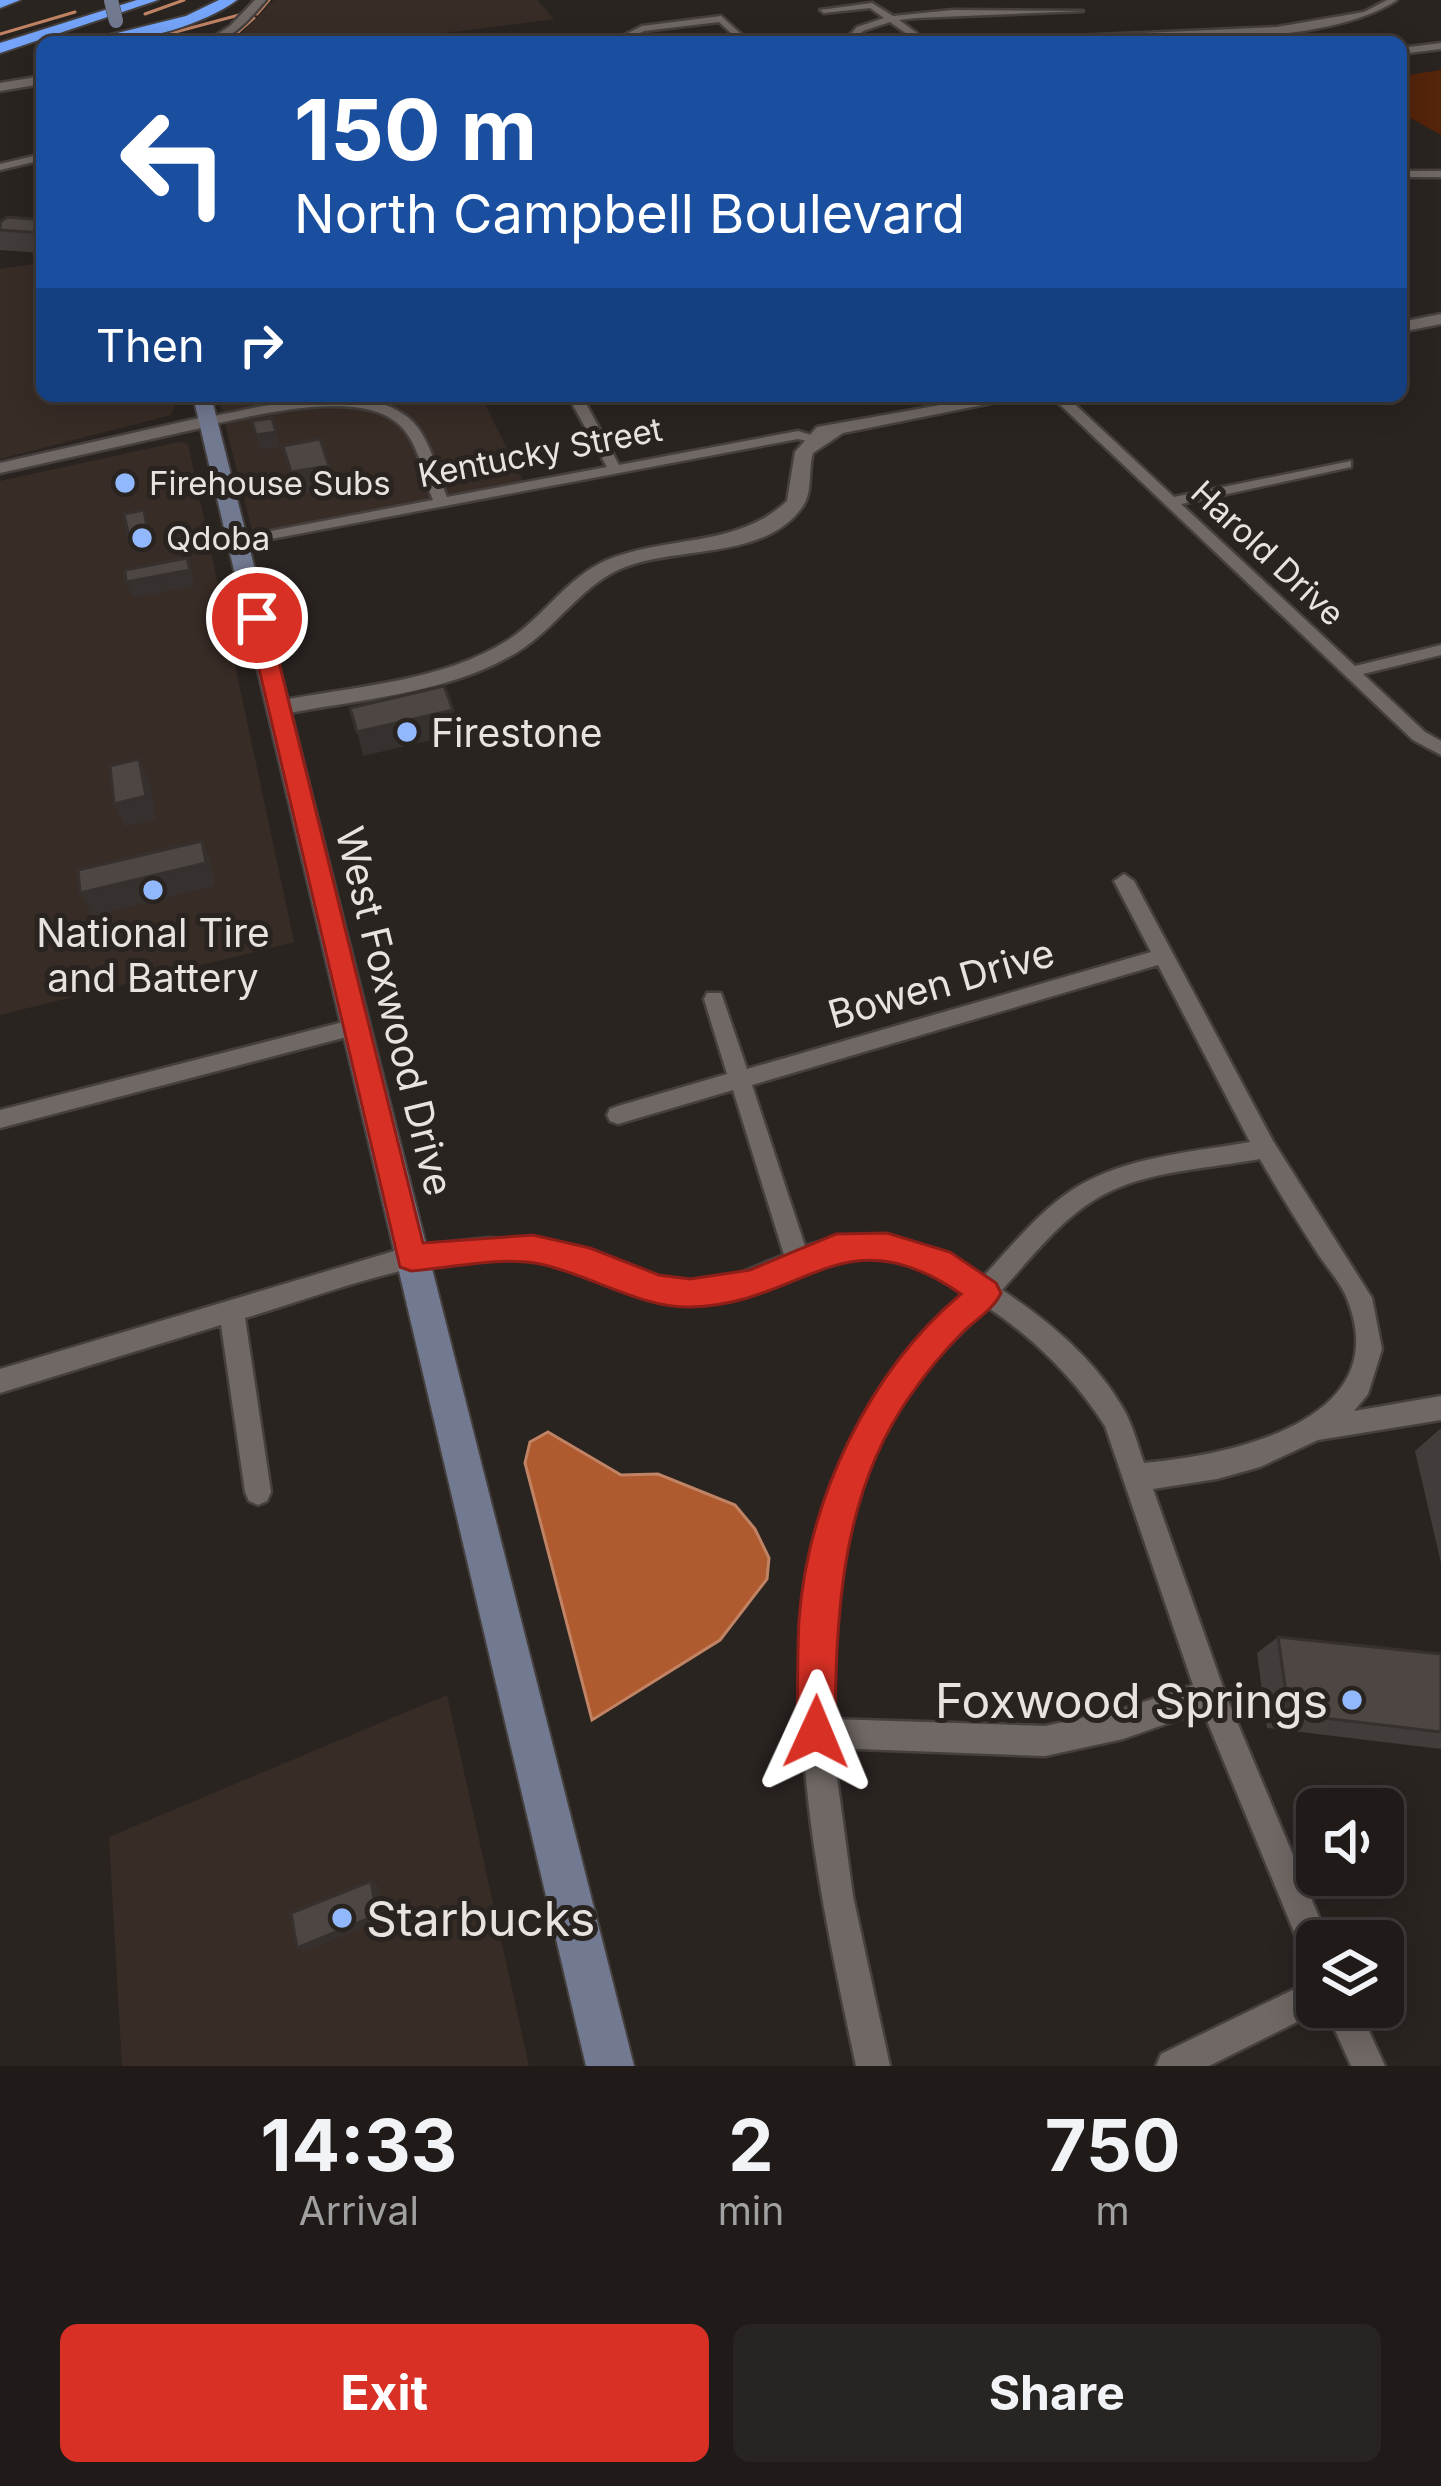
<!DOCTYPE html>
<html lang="en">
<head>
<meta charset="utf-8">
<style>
	body { margin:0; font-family:Inter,sans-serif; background:#282422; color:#f1f3f6; height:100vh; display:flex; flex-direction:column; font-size:45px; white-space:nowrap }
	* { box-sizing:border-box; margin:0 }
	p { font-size:39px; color:#a2a1a2 }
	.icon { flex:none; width:66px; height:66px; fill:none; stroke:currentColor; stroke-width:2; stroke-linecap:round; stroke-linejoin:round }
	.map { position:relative; height:2066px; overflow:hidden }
	.sheet { display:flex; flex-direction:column; background:#201b19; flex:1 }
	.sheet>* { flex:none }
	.hud { position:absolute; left:36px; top:36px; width:1371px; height:366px; border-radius:18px; box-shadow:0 6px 30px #0003,0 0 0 3px #3d3938; background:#1a4fa0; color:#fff; overflow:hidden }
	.buttons { position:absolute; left:1296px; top:1788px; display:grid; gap:24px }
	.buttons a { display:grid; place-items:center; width:108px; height:108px; border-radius:18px; background:#201b19; box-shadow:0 6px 30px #0003,0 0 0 3px #3d3938; font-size:60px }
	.pin { position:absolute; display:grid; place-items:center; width:102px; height:102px; color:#fff; margin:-51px; border:6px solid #fff; border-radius:50%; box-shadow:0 3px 12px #0007 }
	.me { position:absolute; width:132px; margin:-66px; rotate:1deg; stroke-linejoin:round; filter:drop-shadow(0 0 9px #0008) }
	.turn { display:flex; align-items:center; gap:42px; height:252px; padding:0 60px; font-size:54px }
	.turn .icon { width:156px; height:156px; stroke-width:2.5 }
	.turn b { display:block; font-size:84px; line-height:102px }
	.then { display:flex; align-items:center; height:114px; padding:0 60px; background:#0003; gap:24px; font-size:45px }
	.eta { display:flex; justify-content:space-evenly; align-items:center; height:204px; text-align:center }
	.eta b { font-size:72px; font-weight:700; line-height:84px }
	.button { display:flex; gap:24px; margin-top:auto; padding:24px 60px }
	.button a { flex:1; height:138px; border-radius:18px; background:#d93025; color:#fff; font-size:48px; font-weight:700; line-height:138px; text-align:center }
	.button a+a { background:#282422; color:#f1f3f6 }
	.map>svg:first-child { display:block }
</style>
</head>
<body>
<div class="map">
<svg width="1441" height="2066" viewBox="0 0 1441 2066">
	<rect width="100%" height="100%" fill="#2a2421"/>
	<!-- built -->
	<g fill="#382c26">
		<polygon points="274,0 537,0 554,19 375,42 233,42"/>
		<polygon points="42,263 42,396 173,396 175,406 171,415 0,459 0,269"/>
		<polygon points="218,396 481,396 523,481 253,534"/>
		<polygon points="179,442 188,444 294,942 0,1015 0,481"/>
		<polygon points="447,1695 529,2066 122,2066 109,1837"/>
	</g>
	<!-- green -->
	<polygon fill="#54240b" points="1441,70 1441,135 1401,113 1401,76"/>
	<!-- water -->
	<polygon fill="#af5a2f" stroke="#c08364" stroke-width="3" points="548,1432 621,1475 658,1474 735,1505 755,1529 769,1558 767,1579 720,1640 592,1720 525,1463 530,1442"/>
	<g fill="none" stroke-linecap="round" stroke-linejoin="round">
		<!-- stream -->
		<g stroke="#c08364" stroke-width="3">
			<polyline points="145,14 184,0"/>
			<polyline points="257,14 269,0"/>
			<polyline points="0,34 75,12"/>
			<polyline points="153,38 239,15"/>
			<polyline points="227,42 254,18"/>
		</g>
		<defs>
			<g id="minor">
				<path d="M1387,0H1397C1331,44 1184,40 1104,40C1081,41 1052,45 1031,38L1277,27L1364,12Z"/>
				<polygon points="872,3 893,16 953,10 1083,11 916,18 899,20 917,33 917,37 911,37 890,22 863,31 852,42 843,42 857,27 884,18 870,8 824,13 820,10"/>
				<polygon points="721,16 750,42 741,42 719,22 644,31 621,42 610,42 642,26"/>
				<polygon points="1441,43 1441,49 1401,54 1401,48"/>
				<polygon points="42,154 42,160 0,170 0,164"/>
				<rect x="1401" y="171" width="40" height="6"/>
				<path d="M568,396H582L619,465L798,431L824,439L817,443L798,439L239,545L232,541L234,538L433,500C424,478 420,450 405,431C369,384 257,416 208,425L201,421L208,417C263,407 365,378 411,420C431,439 437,473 447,497L607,467Z"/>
				<polygon points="1051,396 1066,396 1174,497 1351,461 1351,467 1181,504 1355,666 1441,645 1441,655 1363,674 1425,732 1441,741 1441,755 1413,740"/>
				<path d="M1124,874L1134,881L1273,1141L1372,1298L1382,1349L1368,1394L1354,1411L1441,1396V1420L1318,1440L1260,1467L1217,1479L1153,1489L1225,1693L1329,1941H1317V1966L1306,1961L1203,1711L1123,1739L1045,1756L833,1748L853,1896L890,2066H856C808,1839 748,1581 891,1374C912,1344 941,1320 967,1294C896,1250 854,1246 778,1281C750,1293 721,1305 690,1304C640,1302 598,1270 549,1262C446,1244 342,1289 245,1318L271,1492L267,1501L258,1505L249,1501L245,1492L221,1325L0,1393V1369L411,1246L489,1238L547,1241L581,1249L656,1276L688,1282L728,1278L784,1255L733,1090L618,1124L610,1121L607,1115L610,1109L618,1106L727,1074L704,999L707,993H721L747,1069L1151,952L1114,881ZM1158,965L1250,1142C1187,1153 1115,1157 1062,1197C1032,1220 1008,1250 982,1278C926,1244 870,1223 805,1246L752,1085ZM1260,1159C1278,1191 1298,1223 1318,1254C1328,1269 1342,1284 1348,1301C1395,1423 1228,1455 1144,1463C1138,1446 1133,1426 1124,1410C1096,1360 1049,1321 1002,1290C1035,1254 1066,1211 1113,1190C1157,1170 1212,1168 1260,1159ZM987,1307C1035,1339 1074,1378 1105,1426L1193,1685L1123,1709L1045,1726L831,1719C831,1601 841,1478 916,1382C937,1354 963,1332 987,1307Z"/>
				<polygon points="355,1019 362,1021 365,1027 362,1033 0,1128 0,1110"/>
				<polygon points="1317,1978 1317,2007 1358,2007 1385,2066 1351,2066 1325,2008 1209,2066 1156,2066 1161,2054"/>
			</g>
			<g id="tertiary">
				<path d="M255,0H266C249,19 232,42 205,42L230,26Z"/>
				<polygon points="42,76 42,84 0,91 0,83"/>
				<polygon points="1441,314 1441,324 1401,332 1401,322"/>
				<path d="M991,396H1027L843,433L813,453C808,469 813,491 803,506C764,563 671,544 616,571C580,589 558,624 525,647C456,694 358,699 279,715L268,708L279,701C354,686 442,682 508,640C544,617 567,577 607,560C668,535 737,548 787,501L795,452L817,427Z"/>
				<polygon points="208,416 217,421 214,425 0,473 0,463"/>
			</g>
			<polygon id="secondary" points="193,396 211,396 634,2066 586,2066"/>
			<g id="motorway">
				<polygon points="0,0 20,0 0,8"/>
				<polygon points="137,0 158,0 0,53 0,43"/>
				<path d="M219,0H237C200,27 130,46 85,41L186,16Z"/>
			</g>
		</defs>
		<!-- minor casing -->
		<use href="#minor" stroke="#45403e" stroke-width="5"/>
		<!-- tertiary casing -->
		<use href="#tertiary" stroke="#45403e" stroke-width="5"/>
		<!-- secondary casing -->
		<use href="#secondary" stroke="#45403e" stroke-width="4"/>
		<!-- motorway casing -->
		<use href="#motorway" stroke="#45403e" stroke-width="4"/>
		<!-- minor -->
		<use href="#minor" fill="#706865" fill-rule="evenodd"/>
		<!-- tertiary -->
		<use href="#tertiary" fill="#706865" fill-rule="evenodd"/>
		<!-- secondary -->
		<use href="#secondary" fill="#727a92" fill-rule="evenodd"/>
		<!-- motorway -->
		<use href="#motorway" fill="#75a5fb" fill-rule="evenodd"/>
		<defs>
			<polyline id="secondary-bridge" points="111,0 116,21"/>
		</defs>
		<!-- secondary-bridge casing -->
		<use href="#secondary-bridge" stroke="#45403e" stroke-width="15" stroke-linecap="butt"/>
		<!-- secondary-bridge -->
		<use href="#secondary-bridge" stroke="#727a92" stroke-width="14"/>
	</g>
	<!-- wall -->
	<g fill="#423c3a">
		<polygon points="42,220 42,253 0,250 0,222"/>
		<polygon points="1440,1429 1441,1429 1441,1563 1415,1451"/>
		<polygon points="1278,1637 1441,1654 1441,1749 1267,1728 1257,1653"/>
	</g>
	<!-- shaded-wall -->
	<g fill="#36312f">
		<polygon points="276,432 280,447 261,450 256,435"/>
		<polygon points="329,466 335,489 297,495 291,472"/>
		<polygon points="144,510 154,548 134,552 129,537"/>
		<polygon points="187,558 195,586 133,598 126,582"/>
		<polygon points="453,710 457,734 363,756 357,732"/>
		<polygon points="139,759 150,783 156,819 125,827 114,804"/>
		<polygon points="202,841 211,864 215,886 93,916 80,893"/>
		<polygon points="371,1881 378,1885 385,1919 306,1951 297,1948"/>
	</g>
	<!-- building -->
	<g fill="#4d4643" stroke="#36312f" stroke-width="3">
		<polygon points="7,217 42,220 42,233 0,230 0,222"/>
		<polygon points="272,418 276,432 256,435 252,421"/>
		<polygon points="320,439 329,466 291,472 283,446"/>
		<polygon points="144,510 148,533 129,537 124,514"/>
		<polygon points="187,558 190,570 126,582 125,570"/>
		<polygon points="444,686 453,710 357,732 350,708"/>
		<polygon points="139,759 146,796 114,804 110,766"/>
		<polygon points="202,841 206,863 80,893 78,870"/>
		<polygon points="1278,1637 1441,1654 1441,1732 1289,1714"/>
		<polygon points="371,1881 377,1915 297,1948 291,1913"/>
	</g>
	<!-- route -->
	<path fill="#d93025" stroke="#8d1f18" stroke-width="3" d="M257,612L268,618L423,1243L533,1235L590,1248L659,1275L690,1279L750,1270L836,1234L887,1233L950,1252L996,1283L1001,1293C993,1310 976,1319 963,1332C944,1351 925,1374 910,1396C840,1495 836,1617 835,1732L830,1746L816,1752L802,1746L797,1732C798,1695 797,1658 799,1620C808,1500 868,1372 961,1294C843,1212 804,1305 690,1307C640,1308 589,1274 540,1264C501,1256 451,1268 411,1271L400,1267L247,618Z"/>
	<!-- markers -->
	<g fill="#91b8fd" stroke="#2a2421" stroke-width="4.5">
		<circle cx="125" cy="483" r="12"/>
		<circle cx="142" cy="538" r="12"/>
		<circle cx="407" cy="732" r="12"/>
		<circle cx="153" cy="890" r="12"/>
		<circle cx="1352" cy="1700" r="12"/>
		<circle cx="342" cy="1918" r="12"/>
	</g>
	<g text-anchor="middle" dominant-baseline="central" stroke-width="10" stroke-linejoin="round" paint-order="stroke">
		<!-- far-street labels -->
		<g font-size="33" fill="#e7e3e1" stroke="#2a2421">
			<text transform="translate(540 452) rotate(-11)">Kentucky Street</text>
			<text transform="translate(1268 553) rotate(43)">Harold Drive</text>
		</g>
		<!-- far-poi labels -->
		<g font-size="33" fill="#e7e3e1" stroke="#2a2421" text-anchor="start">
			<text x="149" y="483">Firehouse Subs</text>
			<text x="166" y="538">Qdoba</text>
		</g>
		<!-- poi labels -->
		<g font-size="39" fill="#e7e3e1" stroke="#2a2421" text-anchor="start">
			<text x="431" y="732">Firestone</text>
			<text x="153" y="932" text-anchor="middle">National Tire<tspan x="153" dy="45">and Battery</tspan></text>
		</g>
		<!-- street labels -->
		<g font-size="39" fill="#e7e3e1" stroke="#2a2421">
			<text transform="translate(941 983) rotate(-16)">Bowen Drive</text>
			<text transform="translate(395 1011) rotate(76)">West Foxwood Drive</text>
		</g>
		<!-- near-poi labels -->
		<g font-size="48" fill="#e7e3e1" stroke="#2a2421" text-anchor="end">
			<text x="1328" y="1700">Foxwood Springs</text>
			<text x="366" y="1918" text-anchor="start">Starbucks</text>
		</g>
	</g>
</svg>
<div class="buttons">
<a><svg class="icon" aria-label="sound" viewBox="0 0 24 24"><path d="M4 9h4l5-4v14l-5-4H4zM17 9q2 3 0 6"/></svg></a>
<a><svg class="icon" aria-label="layers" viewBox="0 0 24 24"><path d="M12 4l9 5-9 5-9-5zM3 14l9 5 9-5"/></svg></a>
</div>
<div class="pin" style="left:257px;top:618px;background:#d93025"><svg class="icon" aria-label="arrive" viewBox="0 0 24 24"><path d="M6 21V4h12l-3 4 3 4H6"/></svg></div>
<svg class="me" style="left:816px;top:1732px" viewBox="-20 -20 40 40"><path d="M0-17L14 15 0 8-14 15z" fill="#d93025" stroke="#fff" stroke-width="4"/></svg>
<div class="hud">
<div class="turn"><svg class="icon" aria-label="left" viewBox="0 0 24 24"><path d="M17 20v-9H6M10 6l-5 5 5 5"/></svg><div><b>150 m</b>North Campbell Boulevard</div></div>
<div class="then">Then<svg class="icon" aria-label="right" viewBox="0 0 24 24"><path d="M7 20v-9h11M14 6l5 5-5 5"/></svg></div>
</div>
</div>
<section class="sheet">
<div class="eta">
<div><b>14:33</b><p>Arrival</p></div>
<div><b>2</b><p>min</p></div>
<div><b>750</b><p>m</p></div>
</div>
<div class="button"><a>Exit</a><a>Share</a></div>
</section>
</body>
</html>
